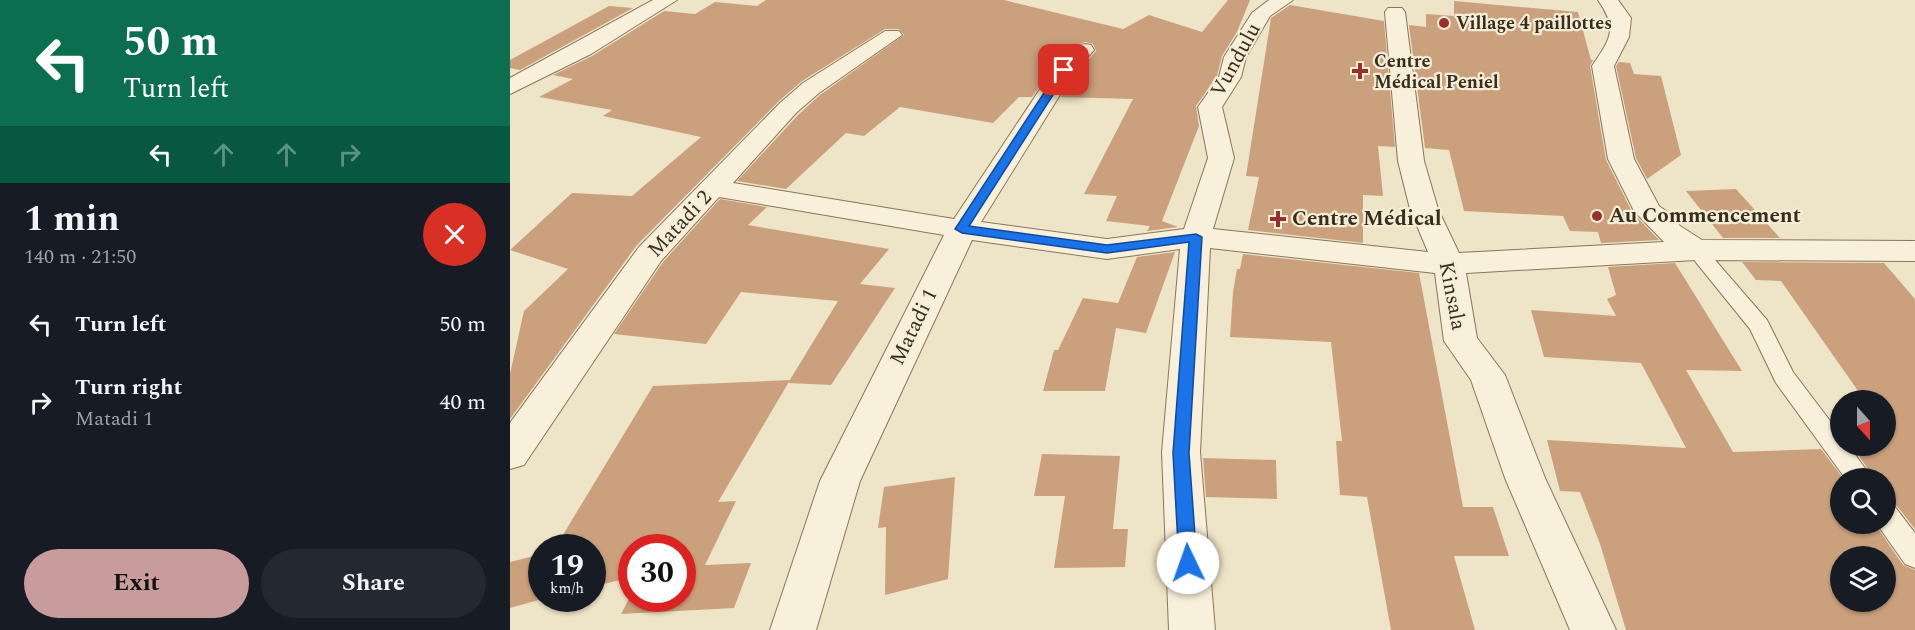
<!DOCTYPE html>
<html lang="en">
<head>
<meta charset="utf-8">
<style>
	body { margin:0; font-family:Spectral,serif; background:#242831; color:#f1f3f6; height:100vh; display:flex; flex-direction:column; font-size:22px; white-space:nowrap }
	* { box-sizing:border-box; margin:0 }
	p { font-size:20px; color:#9ea1a6 }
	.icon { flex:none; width:33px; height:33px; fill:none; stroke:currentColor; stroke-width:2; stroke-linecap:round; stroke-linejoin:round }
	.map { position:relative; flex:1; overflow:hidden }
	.sheet { display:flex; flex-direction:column; background:#171b24; width:510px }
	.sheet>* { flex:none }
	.top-card { background:#0b6e4f; color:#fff; overflow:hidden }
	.needle { width:39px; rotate:159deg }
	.controls { position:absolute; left:1320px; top:390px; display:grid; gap:12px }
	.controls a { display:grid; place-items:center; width:66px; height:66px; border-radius:50%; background:#171b24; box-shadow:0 2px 4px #0004; font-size:30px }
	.speed { position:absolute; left:18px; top:534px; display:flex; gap:12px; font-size:30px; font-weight:700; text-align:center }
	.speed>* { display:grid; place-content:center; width:78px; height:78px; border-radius:50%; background:#171b24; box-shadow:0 2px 4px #0004; line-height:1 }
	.speed small { font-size:15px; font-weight:400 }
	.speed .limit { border:9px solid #d22; background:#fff; color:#111 }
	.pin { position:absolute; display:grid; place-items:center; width:51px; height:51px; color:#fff; margin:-26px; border-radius:12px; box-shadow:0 3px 9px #0006 }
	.me { position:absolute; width:66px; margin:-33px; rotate:357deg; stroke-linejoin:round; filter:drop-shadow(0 0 4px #0008) }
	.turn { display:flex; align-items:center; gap:21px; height:126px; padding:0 24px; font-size:27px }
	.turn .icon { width:78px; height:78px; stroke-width:2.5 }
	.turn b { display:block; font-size:42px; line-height:51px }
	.lanes { display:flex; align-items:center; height:57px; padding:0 24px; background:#0003; justify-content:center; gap:30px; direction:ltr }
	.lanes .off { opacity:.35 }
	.round { display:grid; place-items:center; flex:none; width:63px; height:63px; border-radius:32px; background:#242831 }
	.summary { display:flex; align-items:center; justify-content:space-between; height:102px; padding:0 24px }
	h1 { font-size:36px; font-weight:700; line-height:45px }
	.cta { display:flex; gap:12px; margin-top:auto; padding:12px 24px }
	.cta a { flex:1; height:69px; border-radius:36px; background:#c89c9c; color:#111; font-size:24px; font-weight:700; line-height:69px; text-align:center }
	.cta a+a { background:#242831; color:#f1f3f6 }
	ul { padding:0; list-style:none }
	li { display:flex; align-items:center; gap:18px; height:78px; padding:0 24px }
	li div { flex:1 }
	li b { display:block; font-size:22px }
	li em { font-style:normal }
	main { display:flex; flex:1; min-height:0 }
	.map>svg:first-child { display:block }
</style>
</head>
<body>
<main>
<section class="sheet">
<div class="top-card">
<div class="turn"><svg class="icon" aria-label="left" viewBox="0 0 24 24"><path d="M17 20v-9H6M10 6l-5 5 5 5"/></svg><div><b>50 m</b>Turn left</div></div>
<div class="lanes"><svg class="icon" aria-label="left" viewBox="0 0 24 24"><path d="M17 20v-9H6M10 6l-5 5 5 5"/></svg><svg class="icon off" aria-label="ahead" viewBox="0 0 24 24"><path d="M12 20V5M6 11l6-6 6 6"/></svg><svg class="icon off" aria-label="ahead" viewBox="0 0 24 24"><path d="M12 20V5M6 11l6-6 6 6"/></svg><svg class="icon off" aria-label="right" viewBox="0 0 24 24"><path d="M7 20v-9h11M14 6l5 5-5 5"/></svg></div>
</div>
<div class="summary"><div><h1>1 min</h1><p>140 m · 21:50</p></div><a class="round" style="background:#d93025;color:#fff"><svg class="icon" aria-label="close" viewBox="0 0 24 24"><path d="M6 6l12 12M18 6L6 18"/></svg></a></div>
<ul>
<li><svg class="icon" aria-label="left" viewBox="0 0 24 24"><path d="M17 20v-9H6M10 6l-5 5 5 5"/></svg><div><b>Turn left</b></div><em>50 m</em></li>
<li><svg class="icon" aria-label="right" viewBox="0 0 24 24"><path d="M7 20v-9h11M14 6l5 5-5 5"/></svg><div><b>Turn right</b><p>Matadi 1</p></div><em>40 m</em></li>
</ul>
<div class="cta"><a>Exit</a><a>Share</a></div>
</section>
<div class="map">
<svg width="1405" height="630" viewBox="0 0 1405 630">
	<rect width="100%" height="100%" fill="#eee4c7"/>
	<!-- building -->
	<g fill="#cba17d" fill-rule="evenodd">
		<polygon points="256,0 494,0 613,29 639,15 692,32 718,0 740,0 727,32 712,56 707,76 686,106 689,126 652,221 668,227 637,231 640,226 596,221 607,196 574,194 623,99 551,97 565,75 586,51 583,44 575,42 565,45 556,51 522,97 509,97 483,123 390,107 354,136 336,133 276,189 227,181 288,115 310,95 394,35 389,29 375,29 292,81 269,101 127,245 0,419 0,374 14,311 58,269 0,250 62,193 122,196 191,137 93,116 102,110 29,97 63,79 43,75 82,56 154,11 185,14 205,2 247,6"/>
		<polygon points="944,1 1068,12 1081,60 1083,60 1080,66 1096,160 1122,212 1149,240 1091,243 1088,232 1060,231 1053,216 954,211 939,150 915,148 899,25 916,27 916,14 944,16"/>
		<polygon points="780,5 874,21 885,147 868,146 873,196 853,195 853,243 738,230 749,177 736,176 761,18"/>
		<polygon points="99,6 123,8 10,70 0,68 0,60"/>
		<polygon points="1109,62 1120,63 1124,74 1151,76 1171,155 1137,179 1126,158 1106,66"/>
		<polygon points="1226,189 1270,238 1213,238 1176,191"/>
		<polygon points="210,199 257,207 238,225 379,249 350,284 385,288 321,385 278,383 328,301 231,292 196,344 104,334 153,262"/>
		<polygon points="665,252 636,333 606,328 595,391 533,391 544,350 548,350 573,298 608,303 627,257"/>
		<polygon points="733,254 909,273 953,507 983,507 999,556 944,556 965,630 881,630 857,497 830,495 826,441 832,441 821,342 720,337 723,292 727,269 730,269"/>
		<polygon points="1232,262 1374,263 1405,299 1405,529 1387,506 1376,501 1376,478 1364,478 1343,447 1377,446 1376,400 1341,400 1340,399 1353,398 1271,281 1246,280"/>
		<path d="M1165,263L1232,371L1176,370L1223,452L1311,449L1333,478L1330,524H1365L1393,565L1405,570V630H1116L1090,544L1070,492L1050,491L1037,440L1176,448L1131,363L1034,357L1021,310L1106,316L1097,299L1106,295L1098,267ZM1330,556H1376V602H1330Z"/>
		<polygon points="280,380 208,502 226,501 195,565 241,563 224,608 111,614 122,593 122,598 172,598 172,548 122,548 122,577 82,587 82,548 45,548 143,386"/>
		<polygon points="532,454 610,456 603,529 618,529 615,567 544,568 555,496 524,496"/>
		<polygon points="693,458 766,460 767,499 696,497"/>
		<polygon points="445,477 438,579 375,595 376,527 368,528 374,487"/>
		<polygon points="32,554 32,598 36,598 0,608 0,562"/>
	</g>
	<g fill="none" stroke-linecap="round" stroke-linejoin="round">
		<defs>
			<g id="service">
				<polygon points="1186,244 1193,246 1257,320 1283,372 1330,434 1330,446 1339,446 1362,478 1335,478 1266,383 1240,329 1176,250 1179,246"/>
				<polygon points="1376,503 1385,507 1405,533 1405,568 1395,564 1367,524 1376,524"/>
			</g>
			<g id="minor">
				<polygon points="143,0 167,0 81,54 0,94 0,78"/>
				<path d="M759,0H783L760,16L736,57L731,77L712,107L724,158L703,229L918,252L900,209L888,161L875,12L878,8H892L895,12L914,161L928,209L949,253L1154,242L1124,211L1098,159L1082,66C1101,38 1108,29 1088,0H1108L1121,18L1119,37L1104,66L1124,159L1149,206L1163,216L1170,226L1192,240L1405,241V261L1186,260L956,273L967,338L995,375L1035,478L1106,630H1060L995,478L961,380L934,341L925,273L700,248L690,452L705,630H659L652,452L670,249L597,259L462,240L350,481L306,630H260L310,481L434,235L209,197L151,261L14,465L0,469V423L129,247L270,103L293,83L375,31H389L392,35L309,93L286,113L223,183L444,219L546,65C557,54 564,41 581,45L584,50L563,74L471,222L597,239L674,229L698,158L688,107L709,77L714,57L742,13Z"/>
			</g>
		</defs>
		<!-- service casing -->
		<use href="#service" stroke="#89765c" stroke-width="2"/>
		<!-- minor casing -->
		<use href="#minor" stroke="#89765c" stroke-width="2"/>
		<!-- service -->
		<use href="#service" fill="#f8f0da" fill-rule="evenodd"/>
		<!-- minor -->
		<use href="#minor" fill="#f8f0da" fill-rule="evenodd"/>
	</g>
	<!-- route -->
	<polygon fill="#1a73e8" stroke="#114b97" stroke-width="1.5" points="554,67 559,70 459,226 597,245 686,234 692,237 679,453 687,563 684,569 678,572 671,569 669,563 663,453 679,242 597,253 452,233 445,229 549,70"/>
	<!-- markers -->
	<g fill="#96312e" stroke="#f5edd6" stroke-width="2">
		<circle cx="934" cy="23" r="6"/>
		<path d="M847 62h6v6h6v6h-6v6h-6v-6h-6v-6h6z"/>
		<circle cx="1087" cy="216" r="6"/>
		<path d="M765 210h6v6h6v6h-6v6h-6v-6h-6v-6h6z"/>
	</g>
	<g text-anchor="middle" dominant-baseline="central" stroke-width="4.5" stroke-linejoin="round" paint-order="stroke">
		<!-- far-poi labels -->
		<g font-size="18" font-weight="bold" fill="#392d20" stroke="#f5edd6" text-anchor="start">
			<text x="946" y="23">Village 4 paillottes</text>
			<text x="864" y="61">Centre<tspan x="864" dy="21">Médical Peniel</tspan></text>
		</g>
		<!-- street labels -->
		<g font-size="21" fill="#392d20" stroke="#f5edd6">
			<text transform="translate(726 60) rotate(-61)">Vundulu</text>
			<text transform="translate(170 224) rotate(-47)">Matadi 2</text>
			<text transform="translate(942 296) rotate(79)">Kinsala</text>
			<text transform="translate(404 327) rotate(-64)">Matadi 1</text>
		</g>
		<!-- poi labels -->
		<g font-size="21" font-weight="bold" fill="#392d20" stroke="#f5edd6" text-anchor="start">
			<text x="1099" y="216">Au Commencement</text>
			<text x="782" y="219">Centre Médical</text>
		</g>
	</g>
</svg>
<div class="controls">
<a><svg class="needle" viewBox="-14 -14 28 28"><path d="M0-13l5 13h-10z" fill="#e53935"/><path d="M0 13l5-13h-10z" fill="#9ea1a6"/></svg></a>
<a><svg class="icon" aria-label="search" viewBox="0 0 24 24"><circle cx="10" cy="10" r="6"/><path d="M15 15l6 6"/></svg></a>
<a><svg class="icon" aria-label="layers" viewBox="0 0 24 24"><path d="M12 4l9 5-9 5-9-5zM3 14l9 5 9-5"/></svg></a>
</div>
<div class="speed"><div>19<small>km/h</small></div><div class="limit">30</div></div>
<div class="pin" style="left:554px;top:70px;background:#d93025"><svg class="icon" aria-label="arrive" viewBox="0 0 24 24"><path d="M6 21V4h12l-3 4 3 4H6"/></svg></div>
<svg class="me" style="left:678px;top:563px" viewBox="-20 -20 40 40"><circle r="19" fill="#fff"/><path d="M0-13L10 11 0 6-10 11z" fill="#1a73e8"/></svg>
</div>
</main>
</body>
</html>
